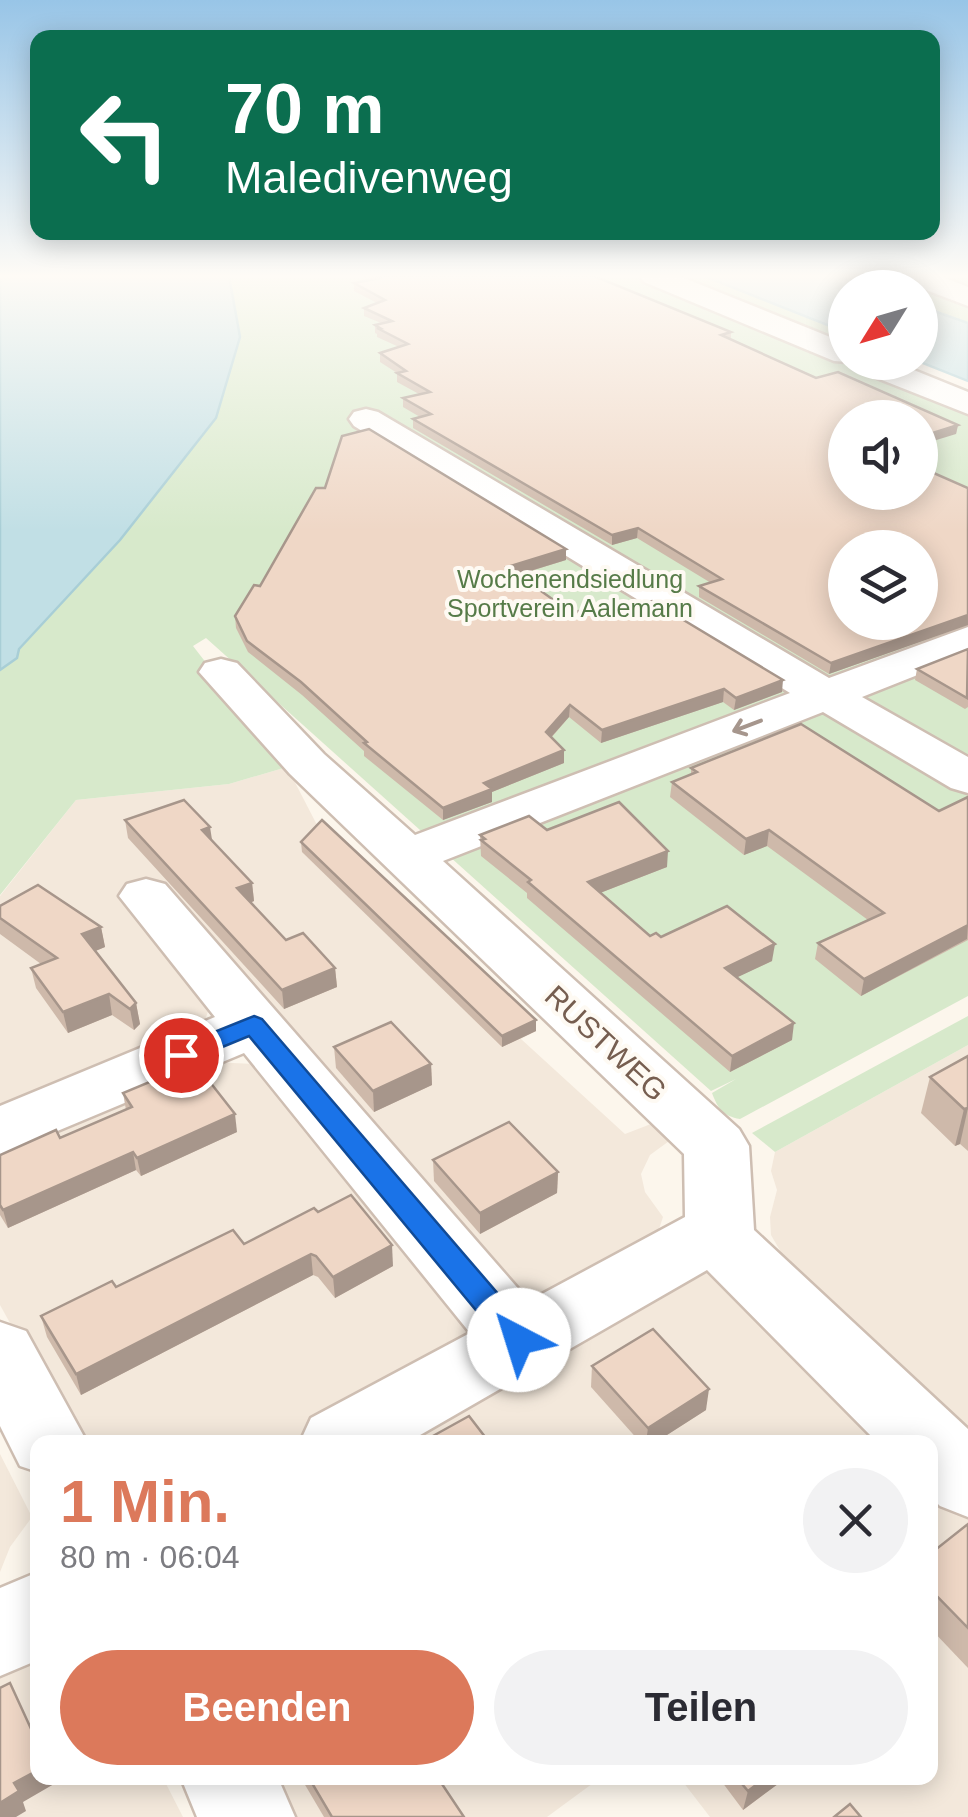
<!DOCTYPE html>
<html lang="de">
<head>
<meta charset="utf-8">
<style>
	body { margin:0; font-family:Helvetica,sans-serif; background:#f2f2f3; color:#2b2b33; height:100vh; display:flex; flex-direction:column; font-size:38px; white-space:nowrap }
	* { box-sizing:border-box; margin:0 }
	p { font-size:32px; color:#7c7c81 }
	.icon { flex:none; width:55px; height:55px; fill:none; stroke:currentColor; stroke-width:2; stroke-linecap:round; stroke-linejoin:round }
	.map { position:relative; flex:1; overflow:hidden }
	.panel { position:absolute; left:30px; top:1435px; width:908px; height:350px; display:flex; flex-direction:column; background:#fff; border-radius:20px; box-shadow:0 5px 25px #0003 }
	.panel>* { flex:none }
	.guide { position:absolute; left:30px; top:30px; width:910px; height:210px; border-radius:20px; box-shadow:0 5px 25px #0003; background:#0b6e4f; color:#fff; overflow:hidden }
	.needle { width:65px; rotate:233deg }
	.buttons { position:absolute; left:828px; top:270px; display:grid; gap:20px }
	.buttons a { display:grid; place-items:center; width:110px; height:110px; border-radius:50%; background:#fff; box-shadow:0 5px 25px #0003; font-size:50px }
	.pin { position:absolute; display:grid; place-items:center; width:85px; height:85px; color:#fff; margin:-42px; border:5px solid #fff; border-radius:50%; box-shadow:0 2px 10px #0007 }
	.me { position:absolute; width:110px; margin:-55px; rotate:320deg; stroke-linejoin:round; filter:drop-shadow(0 0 8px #0008) }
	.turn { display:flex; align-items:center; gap:35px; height:210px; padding:0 30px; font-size:45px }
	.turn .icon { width:130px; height:130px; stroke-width:2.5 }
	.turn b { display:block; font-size:70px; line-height:85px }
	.round { display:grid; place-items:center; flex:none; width:105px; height:105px; border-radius:52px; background:#f2f2f3 }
	.headline { display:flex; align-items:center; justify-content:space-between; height:170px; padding:0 30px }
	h1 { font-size:60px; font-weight:600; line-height:75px; color:#dc795b }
	.cta { display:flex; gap:20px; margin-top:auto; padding:20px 30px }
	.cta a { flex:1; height:115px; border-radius:60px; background:#dc795b; color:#fff; font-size:40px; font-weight:600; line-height:115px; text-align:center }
	.cta a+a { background:#f2f2f3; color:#2b2b33 }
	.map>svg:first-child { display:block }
</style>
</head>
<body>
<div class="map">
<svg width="968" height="1817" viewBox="0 0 968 1817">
	<rect width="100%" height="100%" fill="#fcf6ec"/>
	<!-- residential -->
	<g fill="#f3e8db">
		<polygon points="287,767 316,823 536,1031 521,1039 625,1134 669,1117 676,1136 650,1155 641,1174 645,1192 663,1217 656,1238 558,1294 532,1299 513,1296 151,881 119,893 210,1006 205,1020 192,1033 0,1117 0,896 76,800 229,784"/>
		<polygon points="968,1045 968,1439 793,1273 771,1235 770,1217 777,1190 771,1171 775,1152"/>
		<polygon points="212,1062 254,1064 471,1333 458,1349 291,1442 76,1442 0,1305 0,1141"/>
		<polygon points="728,1259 913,1442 410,1442"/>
		<polygon points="0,1454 32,1517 10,1547 0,1572"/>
		<polygon points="930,1459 968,1497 968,1817 710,1817 680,1778 930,1778"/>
		<polygon points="31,1660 37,1666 38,1778 163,1778 183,1817 0,1817 0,1677"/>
		<polygon points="261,1778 600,1778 547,1817 283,1817"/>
	</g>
	<!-- green -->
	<g fill="#d7e9cb" fill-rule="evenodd">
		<path d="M229,276H642L845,359V362L968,409V996L740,1119C723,1116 718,1109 712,1093L736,1079L711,1091L206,638L193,646L287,767L229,784L76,800L0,895V670L17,658L19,650L120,540L216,418ZM845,418H920V492H845ZM845,548H920V622H845Z"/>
		<polygon points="654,276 704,276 845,332 845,354"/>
		<polygon points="839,276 968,276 968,323 920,306 920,288 871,287"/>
		<polygon points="968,1016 968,1045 775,1152 752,1133"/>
	</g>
	<!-- water -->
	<g fill="#c1dfe5" stroke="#a8ced6" stroke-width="2.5">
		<polygon points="0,276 229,276 240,337 216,418 120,540 19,649 17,658 0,670"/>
		<polygon points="704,276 839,276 871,287 845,288 845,332"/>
		<polygon points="920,306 968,323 968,381 920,362"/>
	</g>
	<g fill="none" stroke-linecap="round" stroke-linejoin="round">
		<defs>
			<g id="minor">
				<polygon points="640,276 679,276 845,343 845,362 848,362 834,361 644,282"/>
				<polygon points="901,276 940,276 968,287 968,306 905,282"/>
				<polygon points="850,362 894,362 968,392 968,414 854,369"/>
				<polygon points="366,409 378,412 829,678 968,627 968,655 862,697 968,757 968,793 951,788 823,712 443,861 739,1129 749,1146 754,1230 968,1429 968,1517 940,1506 930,1496 930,1442 877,1442 707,1270 408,1442 300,1442 311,1418 470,1333 244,1053 0,1155 0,1106 215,1017 119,896 127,884 146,879 165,884 529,1301 685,1217 684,1154 290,774 199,672 205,663 221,659 237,663 324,754 415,835 790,693 354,426 349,419 354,412"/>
				<polygon points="0,1322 26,1331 87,1442 38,1442 38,1472 20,1466 0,1426"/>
				<polygon points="38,1572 38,1660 0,1676 0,1588"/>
				<polygon points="181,1778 278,1778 295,1817 197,1817"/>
			</g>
		</defs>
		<!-- minor casing -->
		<use href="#minor" stroke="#cebeb2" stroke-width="5"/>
		<!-- minor -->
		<use href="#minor" fill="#fff" fill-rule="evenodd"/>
	</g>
	<!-- wall -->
	<g fill="#ceb9aa">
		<polygon points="362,276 594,276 731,332 731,339 816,378 958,425 956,434 920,418 845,492 968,488 968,625 829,674 699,597 699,586 711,583 637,538 612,545 413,428 413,419 420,417 403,407 403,398 419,394 397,382 397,373 380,362 380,353 399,347 377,337 377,334 375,333 375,325 381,323 364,316 364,308 377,303 354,291 354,283 369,280"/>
		<polygon points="566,560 518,575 572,613 599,618 782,692 734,710 723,702 601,743 569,717 551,738 564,750 564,763 492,792 492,802 443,820 364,756 364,751 302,695 248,652 236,628 235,616 260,586"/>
		<polygon points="968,649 968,707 965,709 915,680 917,669"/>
		<polygon points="691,768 939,811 968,797 968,940 861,996 815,959 818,943 868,920 767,846 744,855 670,797 672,782 691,774"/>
		<polygon points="125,820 212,841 252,883 254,901 250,903 286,940 335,968 337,987 284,1009 128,838"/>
		<polygon points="547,830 667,867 600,893 650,936 661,937 772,961 737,977 792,1040 730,1072 527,898 527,893 481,856 480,835"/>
		<polygon points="301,842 536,1031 502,1047 302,852"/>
		<polygon points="0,906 101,927 105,947 95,951 136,1003 140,1024 134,1030 112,1015 68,1033 36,988 31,968 41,964 0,934"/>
		<polygon points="334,1047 431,1064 432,1085 374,1112 336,1068"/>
		<polygon points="968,1056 968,1151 960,1144 955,1146 921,1113 930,1077"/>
		<polygon points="123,1093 237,1132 141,1176 136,1170 8,1228 0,1215 0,1155 60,1138 126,1110"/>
		<polygon points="433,1160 558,1172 557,1193 480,1234 434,1181"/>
		<polygon points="318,1212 393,1266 335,1298 318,1277 313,1275 81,1395 47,1337 41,1316 116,1287 244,1244"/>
		<polygon points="592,1366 706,1410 656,1442 640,1442 591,1387"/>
		<polygon points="968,1524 968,1668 930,1628 930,1554"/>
		<polygon points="301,1778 438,1778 464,1817 324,1817"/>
		<polygon points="719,1778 786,1778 743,1810"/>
	</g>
	<!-- shaded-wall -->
	<g fill="#a7968b">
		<polygon points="958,425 956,434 920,445 920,437"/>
		<polygon points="638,528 637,538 612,545 612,535"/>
		<polygon points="566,549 566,560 507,578 507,567"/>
		<polygon points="968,615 968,625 829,674 831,663"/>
		<polygon points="783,680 782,692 734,710 736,698"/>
		<polygon points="724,689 723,702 601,743 602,730"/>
		<polygon points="570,705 569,717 545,744 546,732"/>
		<polygon points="564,750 564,763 492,792 492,802 443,820 443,808 484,783"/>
		<polygon points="210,827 213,846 202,830"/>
		<polygon points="769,830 767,846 744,855 746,839"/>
		<polygon points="668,851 667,867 587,898 588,882"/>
		<polygon points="252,883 254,901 239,907 237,888"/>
		<polygon points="968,925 967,939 861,996 864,979"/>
		<polygon points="101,927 105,947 86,955 82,934"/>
		<polygon points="775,944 772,961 723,984 725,968"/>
		<polygon points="335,968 337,987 284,1009 282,990"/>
		<polygon points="109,994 112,1015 68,1033 63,1012"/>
		<polygon points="136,1003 140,1024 134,1030 130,1009"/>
		<polygon points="536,1020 536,1031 502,1047 502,1036"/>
		<polygon points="794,1023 792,1040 730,1072 732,1056"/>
		<polygon points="431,1064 432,1085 374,1112 373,1091"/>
		<polygon points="968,1108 960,1144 955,1146 964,1109"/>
		<polygon points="235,1114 237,1132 141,1176 137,1158"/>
		<polygon points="133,1152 136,1170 8,1228 3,1210"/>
		<polygon points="558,1172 557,1193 480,1234 480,1213"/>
		<polygon points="392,1245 393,1266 335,1298 333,1277"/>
		<polygon points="311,1254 313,1275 81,1395 76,1374"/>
		<polygon points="709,1389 706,1410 656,1442 646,1442 648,1428"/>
		<polygon points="38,1770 38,1778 52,1778 54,1784 23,1802 26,1811 16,1817 0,1817 0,1803 14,1783"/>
		<polygon points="765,1778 786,1778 743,1810 748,1791"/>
	</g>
	<!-- building -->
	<g fill="#efd7c6" stroke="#a7968b" stroke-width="2.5" fill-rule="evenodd">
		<path d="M377,276H594L731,332L721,335L816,378L838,372L958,425L920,437V418H845V492H920V467L968,488V615L831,663L699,586L722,579L638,528L612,535L413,419L431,414L403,398L430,392L397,373L406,371L380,353L408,344L377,328H380L375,325L392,321L364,308L385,300L354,283L380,278ZM845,548H920V622H845Z"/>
		<polygon points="369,429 566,549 507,567 572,613 586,609 599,618 652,601 783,680 736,698 724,689 602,730 570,705 546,732 564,750 484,783 492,789 443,808 364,743 367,742 301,682 247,641 235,616 254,585 260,586 316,488 325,488 342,436"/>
		<polygon points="968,649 967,698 917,669"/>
		<polygon points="801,724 939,811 968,797 968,925 864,979 818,943 884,913 769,830 746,839 672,782 697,772 691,768"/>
		<polygon points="184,800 210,827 202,830 252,883 237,888 286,940 303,933 335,968 282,990 125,820"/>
		<polygon points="619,802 668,851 588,882 650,936 656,933 661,937 727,906 775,944 725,968 794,1023 732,1056 528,882 531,880 481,840 485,839 480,835 529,816 547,830"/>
		<polygon points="322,820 536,1020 502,1036 301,842"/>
		<polygon points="38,885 101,927 82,934 136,1003 130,1009 109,994 63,1012 31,968 57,958 0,918 0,906"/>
		<polygon points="391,1022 431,1064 373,1091 334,1047"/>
		<polygon points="968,1056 968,1108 964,1109 930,1077"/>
		<polygon points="195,1063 235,1114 137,1158 133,1152 3,1210 0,1205 0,1155 56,1130 60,1138 132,1107 123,1093"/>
		<polygon points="509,1122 558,1172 480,1213 433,1160"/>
		<polygon points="351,1195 392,1245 333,1277 316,1256 311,1254 76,1374 41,1316 112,1281 116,1287 233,1230 244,1244 314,1208 318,1212"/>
		<polygon points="653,1329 709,1389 648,1428 592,1366"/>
		<polygon points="469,1416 489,1442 422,1442"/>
		<polygon points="968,1524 968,1628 930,1589 930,1554"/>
		<polygon points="10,1683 38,1744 38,1770 14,1783 19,1791 0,1803 0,1688"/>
		<polygon points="309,1778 438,1778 464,1817 332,1817"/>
		<polygon points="737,1778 765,1778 748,1791"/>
		<polygon points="850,1804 861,1817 834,1817"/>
	</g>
	<!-- one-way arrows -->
	<defs><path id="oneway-shaft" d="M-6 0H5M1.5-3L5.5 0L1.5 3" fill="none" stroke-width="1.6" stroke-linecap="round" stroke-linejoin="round" transform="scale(2.5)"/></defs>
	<use stroke="#a6968d" href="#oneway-shaft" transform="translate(747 726) rotate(159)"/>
	<!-- sky -->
	<linearGradient id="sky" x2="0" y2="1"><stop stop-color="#98c5e7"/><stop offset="0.52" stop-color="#fefbf6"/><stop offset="1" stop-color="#fefbf6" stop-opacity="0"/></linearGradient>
	<rect width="968" height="531" fill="url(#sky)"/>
	<!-- route -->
	<polygon fill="#1a73e8" stroke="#114b97" stroke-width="2.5" points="254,1016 262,1019 530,1331 534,1340 530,1349 519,1353 508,1349 249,1036 181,1064 168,1055 172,1049"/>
	<g text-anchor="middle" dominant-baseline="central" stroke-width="8" stroke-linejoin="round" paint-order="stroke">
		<!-- far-park labels -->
		<g font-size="25" fill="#567b48" stroke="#fefaf3">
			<text x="570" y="579">Wochenendsiedlung<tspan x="570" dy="29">Sportverein Aalemann</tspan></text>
		</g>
		<!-- street labels -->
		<g font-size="30" fill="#765e50" stroke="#fefaf3">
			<text transform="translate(606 1043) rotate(43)">RUSTWEG</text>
		</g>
	</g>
</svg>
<div class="buttons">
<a><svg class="needle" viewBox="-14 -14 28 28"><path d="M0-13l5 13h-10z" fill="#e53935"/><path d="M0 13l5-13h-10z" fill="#7c7c81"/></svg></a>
<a><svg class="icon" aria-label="sound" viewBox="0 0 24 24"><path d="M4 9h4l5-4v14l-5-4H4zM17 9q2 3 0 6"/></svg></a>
<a><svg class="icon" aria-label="layers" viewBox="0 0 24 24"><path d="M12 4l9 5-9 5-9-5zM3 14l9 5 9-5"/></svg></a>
</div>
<div class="pin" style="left:181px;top:1055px;background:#d93025"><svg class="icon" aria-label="arrive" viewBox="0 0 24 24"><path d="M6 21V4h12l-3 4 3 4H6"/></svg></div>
<svg class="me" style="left:519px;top:1340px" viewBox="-20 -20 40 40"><circle r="19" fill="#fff"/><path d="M0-13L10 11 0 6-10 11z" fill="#1a73e8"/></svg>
<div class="guide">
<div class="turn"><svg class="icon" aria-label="left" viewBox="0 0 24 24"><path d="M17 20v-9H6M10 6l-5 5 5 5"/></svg><div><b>70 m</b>Maledivenweg</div></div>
</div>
<section class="panel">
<div class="headline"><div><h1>1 Min.</h1><p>80 m · 06:04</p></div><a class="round"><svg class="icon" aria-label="close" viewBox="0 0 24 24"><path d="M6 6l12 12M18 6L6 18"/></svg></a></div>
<div class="cta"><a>Beenden</a><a>Teilen</a></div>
</section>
</div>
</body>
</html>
